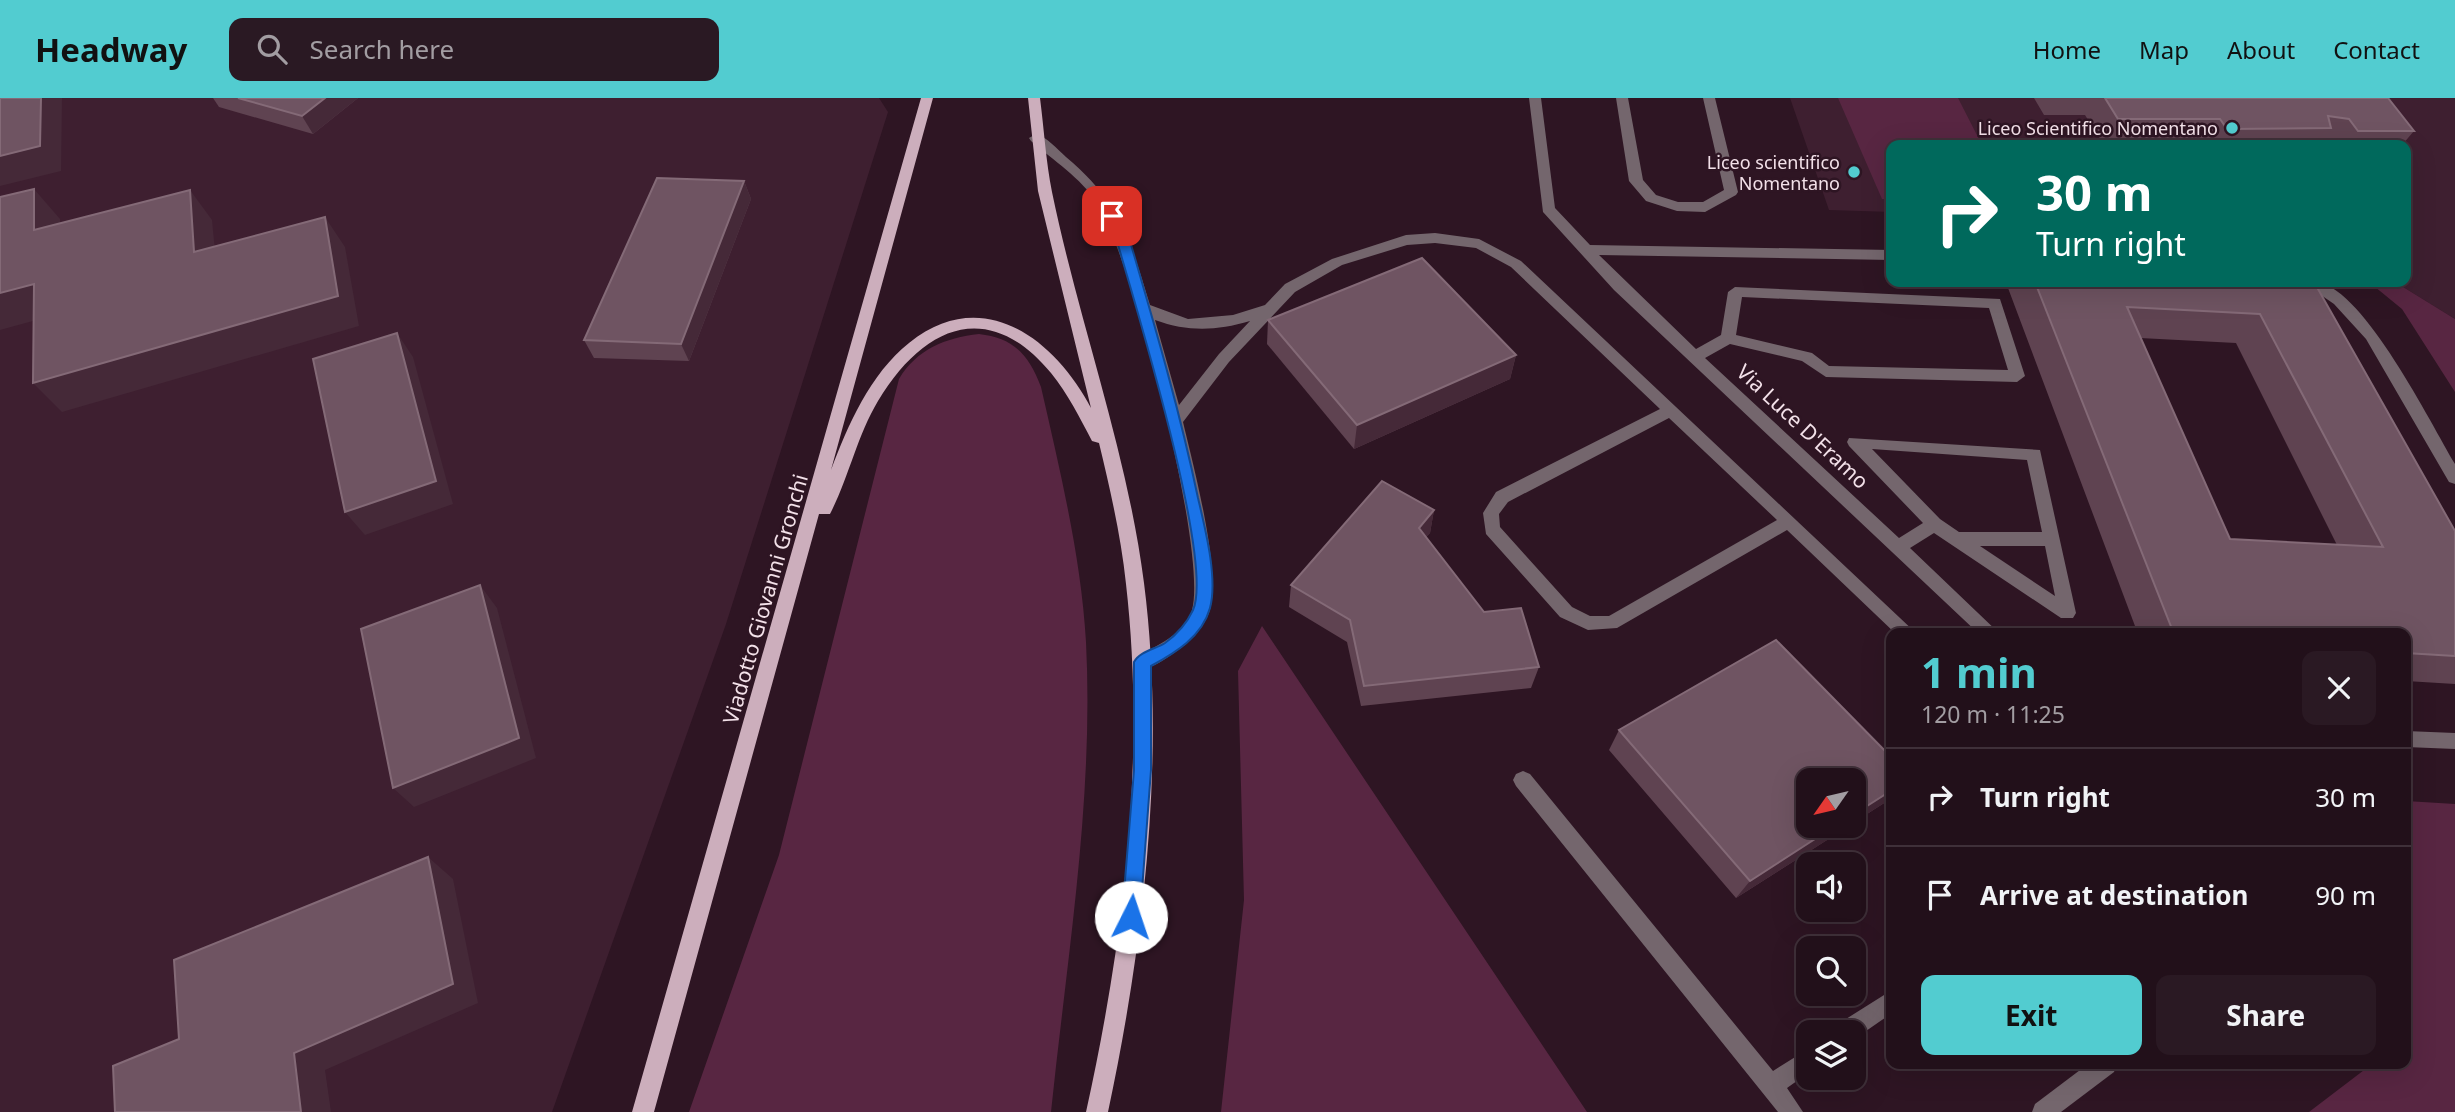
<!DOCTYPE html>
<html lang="en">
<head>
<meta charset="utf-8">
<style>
	body { margin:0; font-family:"Noto Sans",sans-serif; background:#2a1923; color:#f1f3f6; height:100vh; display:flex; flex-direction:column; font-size:26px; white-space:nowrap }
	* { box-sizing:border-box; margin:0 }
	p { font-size:23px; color:#a29da2 }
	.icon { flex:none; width:38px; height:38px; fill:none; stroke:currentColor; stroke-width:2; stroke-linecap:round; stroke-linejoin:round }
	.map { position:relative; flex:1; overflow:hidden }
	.sheet { position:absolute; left:1886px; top:530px; width:525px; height:441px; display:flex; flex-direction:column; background:#22101a; border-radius:14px; box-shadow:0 7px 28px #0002,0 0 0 2px #3f3039 }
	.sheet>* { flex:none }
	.banner { position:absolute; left:1886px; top:42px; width:525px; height:147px; border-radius:14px; box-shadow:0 7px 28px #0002,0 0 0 2px #3f3039; background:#00695c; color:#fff; overflow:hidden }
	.needle { width:46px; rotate:236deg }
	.tools { position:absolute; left:1796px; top:670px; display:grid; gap:14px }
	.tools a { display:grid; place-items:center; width:70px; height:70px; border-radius:14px; background:#22101a; box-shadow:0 7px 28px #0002,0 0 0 2px #3f3039; font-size:35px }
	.pin { position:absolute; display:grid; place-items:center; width:60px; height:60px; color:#fff; margin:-30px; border-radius:14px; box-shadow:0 4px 10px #0006 }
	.me { position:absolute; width:77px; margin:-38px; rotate:4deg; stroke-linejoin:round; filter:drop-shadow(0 0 5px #0008) }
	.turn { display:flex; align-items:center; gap:24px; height:147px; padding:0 35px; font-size:32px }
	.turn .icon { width:91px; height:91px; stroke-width:2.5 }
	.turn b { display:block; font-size:49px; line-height:60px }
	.round { display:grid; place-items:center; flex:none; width:74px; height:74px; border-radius:14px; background:#2a1923 }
	.overview { display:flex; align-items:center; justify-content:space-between; height:119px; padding:0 35px }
	h1 { font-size:42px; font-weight:700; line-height:52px; color:#52ccd0 }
	.action { display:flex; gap:14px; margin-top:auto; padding:14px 35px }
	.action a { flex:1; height:80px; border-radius:14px; background:#52ccd0; color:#111; font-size:28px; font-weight:700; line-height:80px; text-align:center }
	.action a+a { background:#2a1923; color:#f1f3f6 }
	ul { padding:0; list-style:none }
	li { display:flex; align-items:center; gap:21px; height:98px; padding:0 35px; border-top:2px solid #3f3039 }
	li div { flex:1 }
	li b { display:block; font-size:26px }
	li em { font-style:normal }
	header { display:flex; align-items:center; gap:42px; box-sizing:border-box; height:98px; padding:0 35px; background:#52ccd0; color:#111 }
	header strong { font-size:33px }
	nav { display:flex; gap:38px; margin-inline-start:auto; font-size:24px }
	.search { width:490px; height:63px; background:#2a1923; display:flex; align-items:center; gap:18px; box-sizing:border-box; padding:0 24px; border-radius:14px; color:#a29da2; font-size:26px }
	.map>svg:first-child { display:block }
</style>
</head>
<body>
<header>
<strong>Headway</strong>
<div class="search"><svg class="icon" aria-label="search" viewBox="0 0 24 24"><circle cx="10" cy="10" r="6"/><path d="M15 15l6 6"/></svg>Search here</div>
<nav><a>Home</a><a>Map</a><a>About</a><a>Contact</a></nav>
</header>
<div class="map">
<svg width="2455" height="1014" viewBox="0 0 2455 1014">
	<rect width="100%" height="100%" fill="#2e1523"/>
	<!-- built -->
	<g fill="#3e1f30">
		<polygon points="0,0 879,0 888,14 726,526 552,1014 0,1014"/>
		<polygon points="1790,0 2455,0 2455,221 2395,184 2406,184 2406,47 1892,47 1892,114 1829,112"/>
	</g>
	<!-- green -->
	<g fill="#582642">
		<polygon points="1838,0 1958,0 1982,47 1892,47 1892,101 1882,101"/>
		<polygon points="2369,184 2395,184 2455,221 2455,294 2402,211"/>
		<path d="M979,236C1014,240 1029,257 1041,289C1060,373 1081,458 1086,544C1094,701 1067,859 1051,1014H689L779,757L899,281C917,251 945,240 979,236Z"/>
		<polygon points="1262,528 1587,1014 1221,1014 1244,802 1238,573"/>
		<polygon points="2406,703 2455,706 2455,1014 2309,1014 2372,966 2406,966"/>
	</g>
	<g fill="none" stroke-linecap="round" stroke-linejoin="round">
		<!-- minor -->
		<g fill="#74666d" fill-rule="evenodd">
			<path d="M1529,0H1541L1555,110L1590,147L1892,152V162L1599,157L1696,251L1721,237L1728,194L1735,189L2000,201L2025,278L2017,284L1826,279L1802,263L1730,246L1705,260L1899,440L1923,425L1849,348L1847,344L1849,340L2040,352L2076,515L2073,520H2061L1934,435L1910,450L2000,536H1979L1614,192L1543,114ZM1742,199L1989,210L2008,272L1829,268L1812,255L1736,237ZM1872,351L2027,362L2042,434H1959L1940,421ZM1980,448H2045L2055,498Z"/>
			<polygon points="1616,0 1628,0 1643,82 1656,97 1678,104 1703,104 1724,92 1703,0 1715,0 1738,94 1736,97 1705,114 1677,113 1646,103 1629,83"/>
			<path d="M1036,36C1047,39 1057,51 1066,59C1120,104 1130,142 1150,207L1188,221L1233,217L1265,207L1285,186L1332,161L1406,137L1435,135L1479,141L1521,163L1917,536H1896L1787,432L1617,530L1588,532L1560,519L1486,436L1483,415L1496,394L1660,311L1511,169L1476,150L1435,145L1407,147L1342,167L1295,194L1229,264L1183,324C1193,366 1223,478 1209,515C1202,532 1189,545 1174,555C1164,562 1148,574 1136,569L1133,564L1136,559C1155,549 1186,535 1192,512C1208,454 1132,159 1097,105C1081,80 1053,62 1031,43L1029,40ZM1155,222C1188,234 1216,233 1250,223L1219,256L1179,307ZM1669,320L1777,422L1609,518H1590L1572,509L1500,429L1499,416L1508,404Z"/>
			<path d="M2302,184C2307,184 2313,183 2318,184C2365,193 2430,324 2455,366V386L2449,384L2366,241L2334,206Z"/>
			<polygon points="2406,633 2455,635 2455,651 2406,649"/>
			<polygon points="1523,673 1530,676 1773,973 1808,951 1808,975 1787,990 1803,1014 1778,1014 1516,688 1513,682 1516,676"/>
			<polygon points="1892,892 1892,915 1853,942 1853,934 1836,934 1838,926"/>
			<polygon points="2088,966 2117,966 2114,974 2061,1014 2032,1014 2035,1006"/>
		</g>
		<!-- major -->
		<path fill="#ccaebc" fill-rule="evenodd" d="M921,0H933L831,372C848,327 870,276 909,245C982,186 1054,240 1091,310L1038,93L1028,0H1040C1044,31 1046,64 1052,94C1079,225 1127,352 1144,485C1166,657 1144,845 1108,1014H1086C1124,842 1146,661 1126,486C1121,438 1110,391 1099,345L1092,343C1080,320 1068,296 1051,275C988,199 923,228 878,303C857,338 849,379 830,416H819L654,1014H632Z"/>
	</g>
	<!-- wall -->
	<g fill="#5f4351" fill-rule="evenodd">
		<polygon points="213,0 358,0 313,36 219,9"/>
		<polygon points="2034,0 2388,0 2414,33 2402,47 2331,47 2330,46 2320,44 2318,47 2204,47 2203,46 2103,46 2085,17 2044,17"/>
		<polygon points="744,83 751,101 689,263 594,260 584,242"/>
		<path d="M2011,184H2314L2455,433V586L2406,583V536H2138L2008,190ZM2140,240L2236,245L2337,447L2230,441Z"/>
		<polygon points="1268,222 1516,257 1510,281 1354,351 1267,246"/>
		<polygon points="1434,412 1430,435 1426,439 1484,514 1539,569 1531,590 1361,608 1347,544 1289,509 1291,487"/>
		<polygon points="1776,542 1892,660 1892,700 1853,725 1853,682 1808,682 1808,728 1849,728 1736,800 1609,652 1619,632"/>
	</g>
	<!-- shaded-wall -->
	<g fill="#452938">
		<polygon points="41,0 62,0 61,73 0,88 0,58"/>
		<polygon points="325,0 358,0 313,36 302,18"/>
		<polygon points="744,83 751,101 689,263 681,246"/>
		<polygon points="34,91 60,121 60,162 34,132"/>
		<polygon points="190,92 212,122 218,184 194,154"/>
		<polygon points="325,119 345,149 359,228 62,314 33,285"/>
		<polygon points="34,186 62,215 0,232 0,195"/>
		<polygon points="397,235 413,259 453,406 365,437 345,414"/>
		<polygon points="1516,257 1510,281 1354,351 1357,327"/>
		<polygon points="1434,412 1430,435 1414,453 1419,430"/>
		<polygon points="480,487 497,510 536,660 414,709 393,690"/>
		<polygon points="1892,692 1892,700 1853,725 1853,717"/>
		<polygon points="1835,728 1849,728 1736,800 1750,783"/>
		<polygon points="428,759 453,781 478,905 325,972 331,1014 301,1014 294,955"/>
	</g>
	<!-- building -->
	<g fill="#6f5462" stroke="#846a77" stroke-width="2" fill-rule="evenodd">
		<polygon points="0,0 41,0 40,48 0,58"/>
		<polygon points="238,0 325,0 302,18"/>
		<polygon points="2105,0 2388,0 2414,33 2358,33 2349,21 2328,18 2331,30 2227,31 2220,21 2118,21"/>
		<polygon points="657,80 744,83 681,246 584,242"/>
		<polygon points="34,91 34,132 190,92 194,154 325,119 338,198 33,285 34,186 0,195 0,99"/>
		<polygon points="1422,160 1516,257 1357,327 1268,222"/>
		<path d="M2035,184H2314L2455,433V558L2406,555V536H2174ZM2127,209L2260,216L2383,449L2230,441Z"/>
		<polygon points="397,235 436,383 345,414 313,261"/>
		<polygon points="1382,383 1434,412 1419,430 1484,514 1521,510 1539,569 1364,588 1350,522 1291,487"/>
		<polygon points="480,487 519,640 393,690 361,531"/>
		<polygon points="1776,542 1892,660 1892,692 1853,717 1853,682 1808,682 1808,728 1835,728 1750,783 1619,632"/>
		<polygon points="428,759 453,886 294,955 301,1014 115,1014 113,968 179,941 174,862"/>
	</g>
	<!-- route -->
	<path fill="#1a73e8" stroke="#114b97" stroke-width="2" d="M1112,114L1117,116L1127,133C1153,222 1179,309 1198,400C1205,430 1218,480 1210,510C1202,539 1175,555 1151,568V672L1140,819L1138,825L1131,828L1125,825L1122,819L1134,672V564C1140,553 1156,551 1165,545C1176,537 1187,525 1193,512C1215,463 1132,196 1114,133L1106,118Z"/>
	<!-- markers -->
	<g fill="#52ccd0" stroke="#2e1523" stroke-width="2.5">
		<circle cx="2232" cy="30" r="7"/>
		<circle cx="1854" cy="74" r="7"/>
	</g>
	<g text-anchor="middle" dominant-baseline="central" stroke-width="5" stroke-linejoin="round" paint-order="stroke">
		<!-- far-poi labels -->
		<g font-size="18" fill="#f3e1e9" stroke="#2e1523" text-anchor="end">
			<text x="2218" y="30">Liceo Scientifico Nomentano</text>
			<text x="1840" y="64">Liceo scientifico<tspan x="1840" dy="21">Nomentano</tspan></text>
		</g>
		<!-- street labels -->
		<g font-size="21" fill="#f3e1e9" stroke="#2e1523">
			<text transform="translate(1803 328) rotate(43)">Via Luce D'Eramo</text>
			<text transform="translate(765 501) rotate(-74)">Viadotto Giovanni Gronchi</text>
		</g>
	</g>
</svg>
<div class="tools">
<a><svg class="needle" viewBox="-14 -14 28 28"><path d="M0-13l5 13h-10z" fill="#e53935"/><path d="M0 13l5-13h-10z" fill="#a29da2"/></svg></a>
<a><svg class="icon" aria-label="sound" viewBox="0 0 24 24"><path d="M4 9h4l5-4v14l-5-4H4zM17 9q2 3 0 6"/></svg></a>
<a><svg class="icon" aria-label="search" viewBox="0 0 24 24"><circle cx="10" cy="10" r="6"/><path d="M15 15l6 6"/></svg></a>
<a><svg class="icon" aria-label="layers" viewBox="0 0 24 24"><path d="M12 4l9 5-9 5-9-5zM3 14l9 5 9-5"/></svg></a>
</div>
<div class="pin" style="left:1112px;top:118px;background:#d93025"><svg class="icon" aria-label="arrive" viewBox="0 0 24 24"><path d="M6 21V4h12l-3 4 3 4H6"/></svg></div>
<svg class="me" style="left:1131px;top:819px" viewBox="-20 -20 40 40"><circle r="19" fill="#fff"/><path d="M0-13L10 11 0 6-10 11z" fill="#1a73e8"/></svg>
<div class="banner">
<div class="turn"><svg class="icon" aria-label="right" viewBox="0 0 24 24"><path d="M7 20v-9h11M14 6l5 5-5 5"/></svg><div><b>30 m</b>Turn right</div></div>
</div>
<section class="sheet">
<div class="overview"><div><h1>1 min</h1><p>120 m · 11:25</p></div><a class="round"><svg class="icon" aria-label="close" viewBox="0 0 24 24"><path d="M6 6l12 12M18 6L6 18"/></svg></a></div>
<ul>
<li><svg class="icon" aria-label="right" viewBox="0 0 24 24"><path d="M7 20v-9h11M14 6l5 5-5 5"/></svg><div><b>Turn right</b></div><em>30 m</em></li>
<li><svg class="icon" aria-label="arrive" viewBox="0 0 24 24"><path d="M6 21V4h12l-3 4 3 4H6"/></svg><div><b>Arrive at destination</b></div><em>90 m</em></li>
</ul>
<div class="action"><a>Exit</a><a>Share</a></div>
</section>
</div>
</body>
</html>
